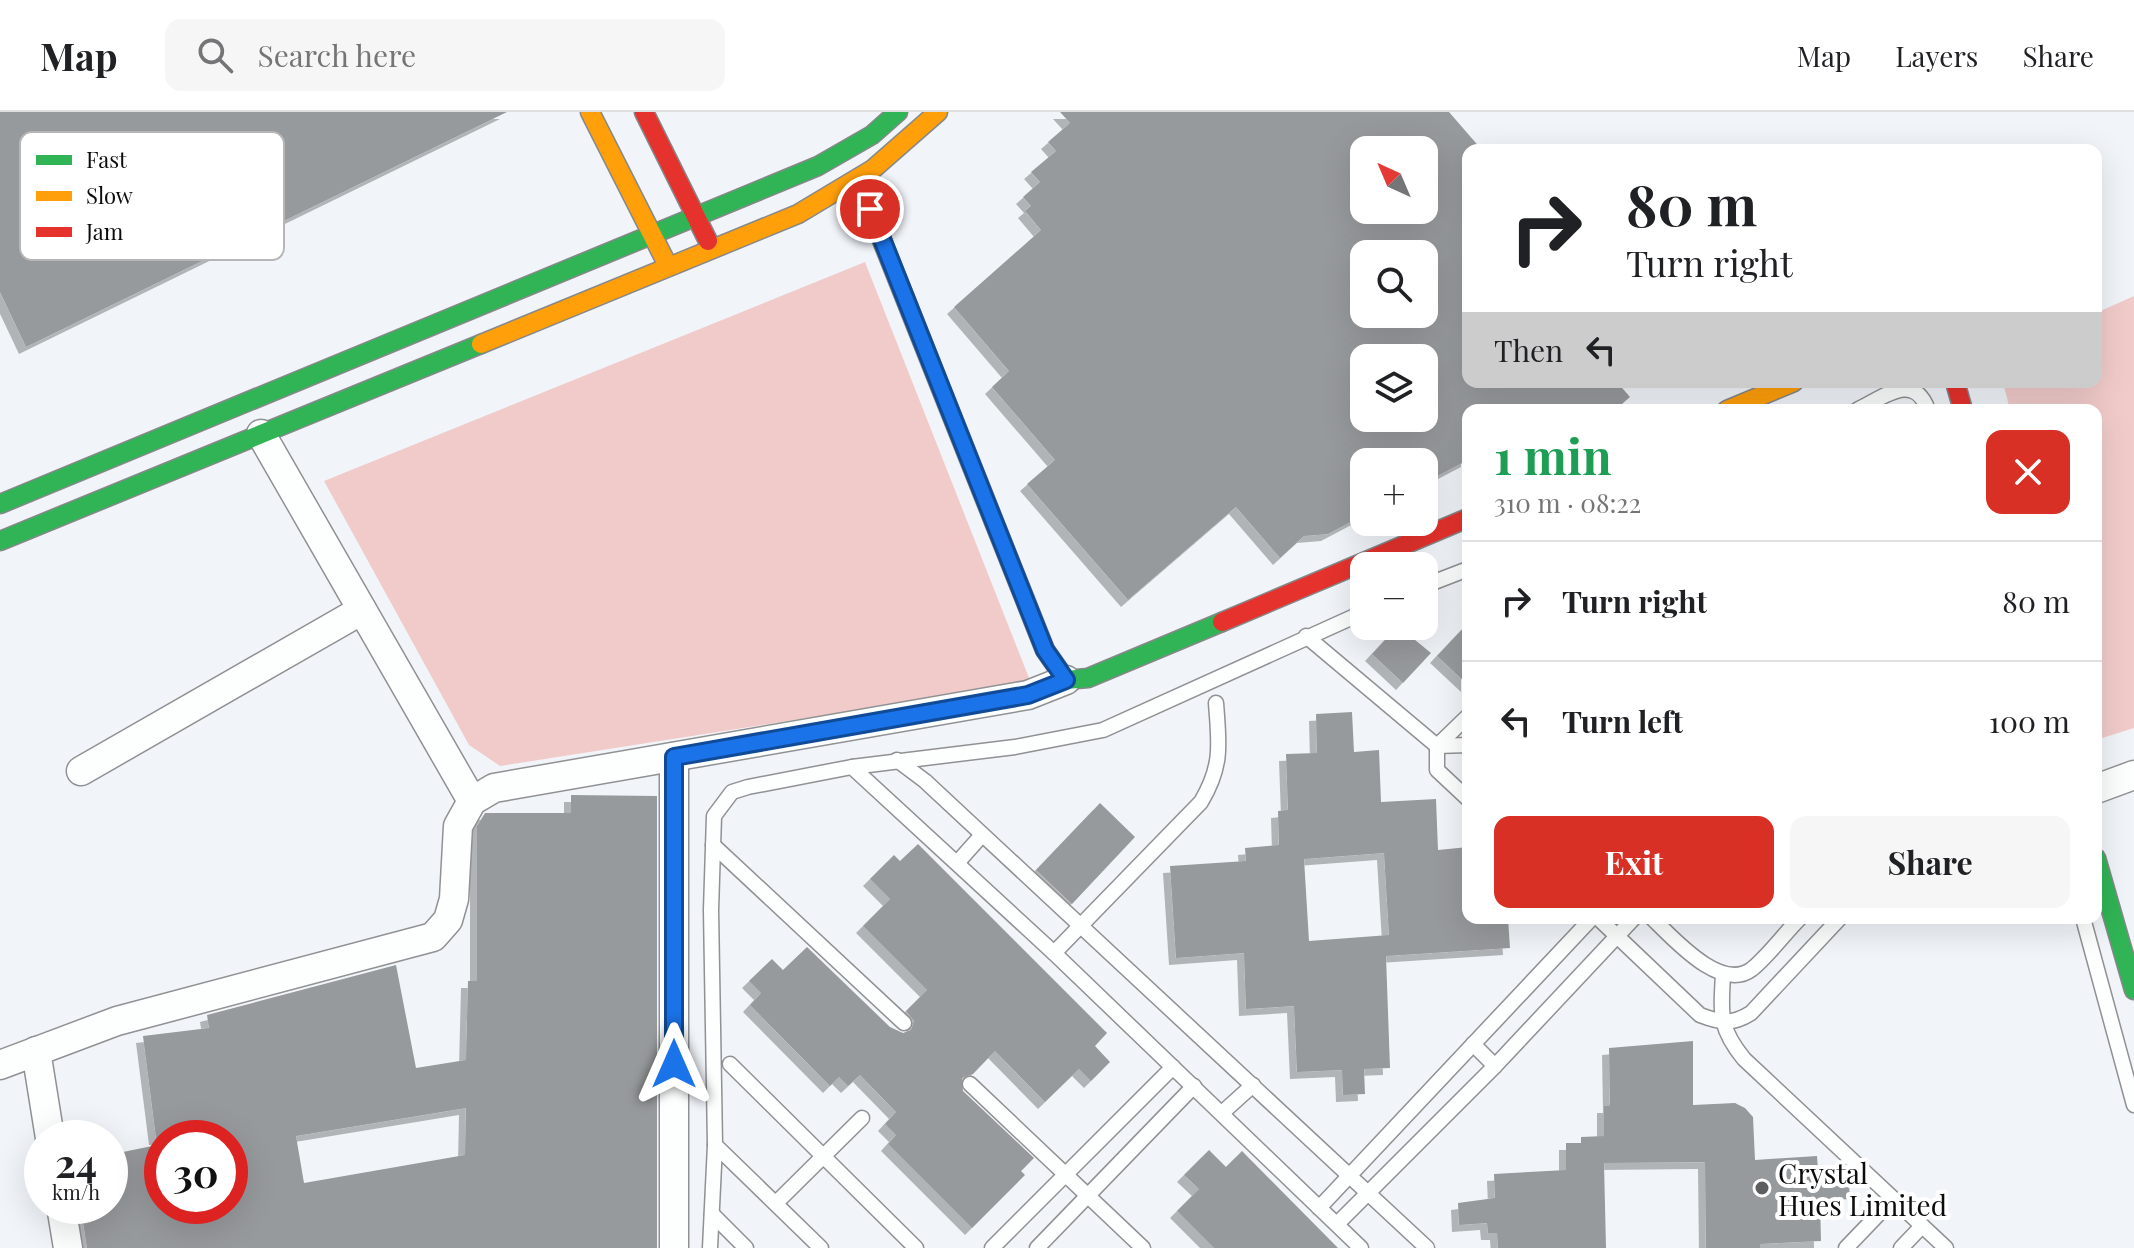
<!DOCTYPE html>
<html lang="en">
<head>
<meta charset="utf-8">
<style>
	body { margin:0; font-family:"Playfair Display",serif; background:#f6f6f6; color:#202124; height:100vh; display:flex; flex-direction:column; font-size:30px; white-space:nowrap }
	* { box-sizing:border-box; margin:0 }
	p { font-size:26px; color:#757577 }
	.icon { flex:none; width:44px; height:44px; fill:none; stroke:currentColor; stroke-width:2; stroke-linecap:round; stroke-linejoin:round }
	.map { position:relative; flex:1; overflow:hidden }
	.panel { position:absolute; left:1462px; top:292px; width:640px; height:520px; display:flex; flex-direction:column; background:#fff; border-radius:16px; box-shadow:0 8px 32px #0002 }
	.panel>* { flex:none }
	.guide { position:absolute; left:1462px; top:32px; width:640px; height:244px; border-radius:16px; box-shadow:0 8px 32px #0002; background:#fff; color:#202124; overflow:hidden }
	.needle { width:52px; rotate:316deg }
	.tools { position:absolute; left:1350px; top:24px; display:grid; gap:16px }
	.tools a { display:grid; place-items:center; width:88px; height:88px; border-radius:16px; background:#fff; box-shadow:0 8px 32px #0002; font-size:40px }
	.speed { position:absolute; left:24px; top:1008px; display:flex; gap:16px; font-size:40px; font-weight:700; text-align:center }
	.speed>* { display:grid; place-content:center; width:104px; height:104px; border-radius:50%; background:#fff; box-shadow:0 8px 32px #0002; line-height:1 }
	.speed small { font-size:20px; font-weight:400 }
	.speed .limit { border:12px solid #d22; background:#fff; color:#111 }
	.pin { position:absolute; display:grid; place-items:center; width:68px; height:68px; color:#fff; margin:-34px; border:4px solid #fff; border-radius:50%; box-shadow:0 2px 8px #0007 }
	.me { position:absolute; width:88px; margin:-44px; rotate:0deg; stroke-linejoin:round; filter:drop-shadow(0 0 6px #0008) }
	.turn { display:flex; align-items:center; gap:28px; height:168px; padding:0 32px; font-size:36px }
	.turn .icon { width:104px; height:104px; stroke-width:2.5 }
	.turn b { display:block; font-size:56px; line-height:68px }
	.then { display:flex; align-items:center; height:76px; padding:0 32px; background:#0003; gap:16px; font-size:30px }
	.round { display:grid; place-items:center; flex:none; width:84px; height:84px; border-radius:16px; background:#f6f6f6 }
	.overview { display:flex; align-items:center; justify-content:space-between; height:136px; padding:0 32px }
	h1 { font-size:48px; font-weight:700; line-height:60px; color:#1e9e55 }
	.primary-button { display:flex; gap:16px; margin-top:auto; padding:16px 32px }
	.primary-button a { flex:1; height:92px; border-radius:16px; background:#d93025; color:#fff; font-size:32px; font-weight:700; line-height:92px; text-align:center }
	.primary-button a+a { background:#f6f6f6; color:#202124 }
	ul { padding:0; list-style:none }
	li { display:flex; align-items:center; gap:24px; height:120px; padding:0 32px; border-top:2px solid #e0e0e0 }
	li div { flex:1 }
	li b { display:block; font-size:30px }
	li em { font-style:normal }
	header { display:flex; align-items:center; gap:48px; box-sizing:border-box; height:112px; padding:0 40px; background:#fff; border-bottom:2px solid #e0e0e0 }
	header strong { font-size:38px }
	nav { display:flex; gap:44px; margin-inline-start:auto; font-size:28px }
	.search { width:560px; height:72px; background:#f6f6f6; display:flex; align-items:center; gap:20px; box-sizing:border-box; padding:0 28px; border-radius:16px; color:#757577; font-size:30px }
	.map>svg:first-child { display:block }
</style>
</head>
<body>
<header>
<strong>Map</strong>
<div class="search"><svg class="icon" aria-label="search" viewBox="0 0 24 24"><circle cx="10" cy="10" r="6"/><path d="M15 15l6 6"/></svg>Search here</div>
<nav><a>Map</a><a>Layers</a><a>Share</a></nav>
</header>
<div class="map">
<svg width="2134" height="1136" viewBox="0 0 2134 1136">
	<defs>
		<filter id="shadow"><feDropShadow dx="-7" dy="7" stdDeviation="0" flood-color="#0004"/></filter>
	</defs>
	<rect width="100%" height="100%" fill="#f1f5fa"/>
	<!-- water -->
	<g fill="#f1cbca">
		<polygon points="865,150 1031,571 500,654 469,633 324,369"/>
		<polygon points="2134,184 2134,616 2096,628 2096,298 2010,298 2003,270 2096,270 2096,201"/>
	</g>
	<!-- building -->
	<g fill="#979a9c" fill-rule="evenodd" filter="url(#shadow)">
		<polygon points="0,0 507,0 26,235 0,180"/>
		<path d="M1060,0H1449L1482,38H1468V270H1617L1630,285L1615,298H1468V348L1424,371V350H1364V403L1328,422L1304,424L1280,446L1236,395L1128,488L1027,372L1055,348L992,275L1009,259L954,195L1041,118L1025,99L1031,94L1023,85L1040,70L1031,60L1056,39L1048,30L1070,11ZM1364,38H1424V98H1364ZM1364,142H1424V202H1364ZM1364,246H1424V306H1364Z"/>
		<polygon points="1468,511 1468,573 1437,544"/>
		<polygon points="1398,514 1431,541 1403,571 1372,542"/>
		<path d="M1352,600L1354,640L1379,638L1381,690L1436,687L1438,738L1468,735V806H1508L1510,836L1386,844L1390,956L1364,957L1365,982L1343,983L1342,958L1297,960L1294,894L1246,897L1244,841L1176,846L1170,754L1246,749L1245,736L1279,733L1278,699L1288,698L1286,642L1317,641L1316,602ZM1384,741L1389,823L1309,829L1304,747Z"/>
		<path d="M571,683L657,684V1136H87L81,1097L110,1094V1056L119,1055L118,1041L162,1032V1094H230V1026H156L143,924L209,916L207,903L396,853L416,956L466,948L468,869H477V714L485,701H571ZM466,996L465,1043L304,1071L296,1024Z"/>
		<polygon points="1100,691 1135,725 1072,792 1036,758"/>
		<polygon points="918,732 1107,921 1095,934 1110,950 1091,969 1079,957 1045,990 995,939 973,962 962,966 963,979 1034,1046 1021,1059 1025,1063 972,1116 888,1032 896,1023 885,1012 896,1000 860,963 848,974 839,965 830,974 750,893 761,881 749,869 772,847 783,858 807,835 890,915 903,921 911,918 914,909 906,899 927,878 863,814 890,787 870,767 894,743 900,749"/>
		<polygon points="1693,929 1693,993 1735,991 1745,996 1753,1005 1755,1048 1817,1044 1818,1058 1848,1058 1850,1087 1820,1089 1821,1129 1760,1132 1760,1136 1706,1136 1705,1050 1604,1051 1606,1136 1498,1136 1497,1121 1488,1121 1487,1111 1459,1113 1458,1091 1495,1086 1494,1062 1566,1058 1566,1031 1581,1031 1581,1025 1604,1024 1604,994 1610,994 1609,936"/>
		<polygon points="1209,1038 1226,1055 1242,1039 1338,1136 1214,1136 1177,1099 1199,1077 1184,1063"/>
	</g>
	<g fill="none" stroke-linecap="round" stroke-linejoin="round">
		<defs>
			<g id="lane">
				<path d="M1857,298C1884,285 1914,259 1928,298"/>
				<polyline points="1424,474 1468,457"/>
				<polyline points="1306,524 1437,634 1468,633"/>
				<polyline points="1468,604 1437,634 1437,658 1468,687"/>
				<polyline points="897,648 925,669 1427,1136"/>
				<polyline points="852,655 1054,841 1361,1136"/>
				<polyline points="713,733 904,911"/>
				<polyline points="957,751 982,723"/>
				<path d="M1598,806L1700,903C1721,911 1732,913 1751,901L1840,806"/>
				<path d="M1652,806C1673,826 1721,881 1752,857C1769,843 1784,822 1800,806"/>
				<polyline points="2083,806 2134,993"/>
				<path d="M1054,841L1201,690C1223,653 1219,632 1216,591"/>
				<path d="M1723,862C1721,901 1718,915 1744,947L1946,1136"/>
				<polyline points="1473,932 1495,954"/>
				<polyline points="730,952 916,1136"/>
				<polyline points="970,972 1143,1136"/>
				<polyline points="1222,1001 1253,973"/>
				<polyline points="715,1033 821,1136"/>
				<polyline points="776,1091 862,1006"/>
				<polyline points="1319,1096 1592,806"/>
				<polyline points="712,1102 746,1136"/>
				<polyline points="1337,1112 1495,954 1634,806"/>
				<polyline points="710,1136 715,1033 711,798 714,704 732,680 748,675 852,655 1015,635 1103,618 1364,500"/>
				<polyline points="992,1136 1173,955"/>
				<polyline points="1037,1136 1194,974"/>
				<polyline points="1846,1136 1893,1087"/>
				<polyline points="1901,1136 1922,1114"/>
			</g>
			<g id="street">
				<polyline points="261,322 472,689"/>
				<polyline points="81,659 362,498"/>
				<polyline points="2096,677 2134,663"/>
				<polyline points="36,939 50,1026"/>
				<polyline points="0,953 117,909 433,825 448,808 454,787 458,714 472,689 494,676 1028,583 1066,568"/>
				<polyline points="61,1094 68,1136"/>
				<polyline points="674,1136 674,645"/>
			</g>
			<g id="fast">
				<polyline points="858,68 1045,538 1066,568 1088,566 1222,510"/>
				<polyline points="0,392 818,54 872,23 898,0"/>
				<polyline points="0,429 481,232"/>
				<polyline points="2096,746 2134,878"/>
			</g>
			<g id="slow">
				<polyline points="590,0 665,148"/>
				<polyline points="481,232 798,102 873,57 938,0"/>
				<polyline points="1727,298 1794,270"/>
			</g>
			<g id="jam">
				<polyline points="644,0 708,129"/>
				<polyline points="1955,270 1963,298"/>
				<polyline points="1222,510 1468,406"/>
			</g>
		</defs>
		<!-- lane casing -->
		<use href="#lane" stroke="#8f9193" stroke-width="17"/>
		<!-- street casing -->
		<use href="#street" stroke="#8f9193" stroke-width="31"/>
		<!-- fast casing -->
		<use href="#fast" stroke="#86888a" stroke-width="21"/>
		<!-- slow casing -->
		<use href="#slow" stroke="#86888a" stroke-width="21"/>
		<!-- jam casing -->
		<use href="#jam" stroke="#86888a" stroke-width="21"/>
		<!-- lane -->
		<use href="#lane" stroke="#fdfefe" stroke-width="14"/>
		<!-- street -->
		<use href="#street" stroke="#fdfefe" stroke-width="28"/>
		<!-- fast -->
		<use href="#fast" stroke="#30b455" stroke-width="18"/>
		<!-- slow -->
		<use href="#slow" stroke="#ff9f0a" stroke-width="18"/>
		<!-- jam -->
		<use href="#jam" stroke="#e5322d" stroke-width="18"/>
	</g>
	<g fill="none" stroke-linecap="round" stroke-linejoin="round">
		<defs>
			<polyline id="route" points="674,952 674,645 1028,583 1066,568 1045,538 870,97"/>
		</defs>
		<!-- route casing -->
		<use href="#route" stroke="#114b97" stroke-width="20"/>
		<!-- route -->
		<use href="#route" stroke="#1a73e8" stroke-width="14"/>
	</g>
	<!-- markers -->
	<circle fill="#5c5e5f" stroke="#fff" stroke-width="3" cx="1762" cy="1076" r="8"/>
	<g text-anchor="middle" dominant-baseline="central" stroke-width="8" stroke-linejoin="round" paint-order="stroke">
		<!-- poi labels -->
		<g font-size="28" fill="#0c0c0c" stroke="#fff" text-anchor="start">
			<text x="1778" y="1060">Crystal<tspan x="1778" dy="32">Hues Limited</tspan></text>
		</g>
	</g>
	<!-- legend -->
	<rect x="20" y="20" width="264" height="128" rx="12" fill="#fff" stroke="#b6b6b6" stroke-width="2"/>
	<rect x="36" y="43" width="36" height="10" fill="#30b455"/>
	<rect x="36" y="79" width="36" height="10" fill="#ff9f0a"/>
	<rect x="36" y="115" width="36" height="10" fill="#e5322d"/>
	<g font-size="22" fill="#0c0c0c">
		<text x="86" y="56">Fast</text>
		<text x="86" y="92">Slow</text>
		<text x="86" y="128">Jam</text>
	</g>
</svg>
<div class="tools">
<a><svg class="needle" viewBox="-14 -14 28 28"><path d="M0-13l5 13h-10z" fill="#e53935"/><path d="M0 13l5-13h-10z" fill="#757577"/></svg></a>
<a><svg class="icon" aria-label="search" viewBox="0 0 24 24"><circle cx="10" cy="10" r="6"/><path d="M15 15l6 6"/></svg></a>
<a><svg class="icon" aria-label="layers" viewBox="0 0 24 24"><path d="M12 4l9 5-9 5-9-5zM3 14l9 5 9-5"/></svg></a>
<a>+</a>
<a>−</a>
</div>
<div class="speed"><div>24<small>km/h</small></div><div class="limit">30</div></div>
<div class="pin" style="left:870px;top:97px;background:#d93025"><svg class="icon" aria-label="arrive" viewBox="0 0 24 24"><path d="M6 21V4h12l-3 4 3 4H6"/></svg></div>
<svg class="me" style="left:674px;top:952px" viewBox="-20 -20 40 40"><path d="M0-17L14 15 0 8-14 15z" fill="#1a73e8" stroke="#fff" stroke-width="4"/></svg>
<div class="guide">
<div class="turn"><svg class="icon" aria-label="right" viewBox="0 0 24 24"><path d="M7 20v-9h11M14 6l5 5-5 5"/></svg><div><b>80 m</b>Turn right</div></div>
<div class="then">Then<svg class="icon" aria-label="left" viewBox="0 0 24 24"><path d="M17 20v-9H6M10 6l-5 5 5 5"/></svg></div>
</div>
<section class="panel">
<div class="overview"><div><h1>1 min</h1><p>310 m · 08:22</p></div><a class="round" style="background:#d93025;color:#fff"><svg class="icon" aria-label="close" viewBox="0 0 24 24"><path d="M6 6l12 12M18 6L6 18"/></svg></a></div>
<ul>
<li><svg class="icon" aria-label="right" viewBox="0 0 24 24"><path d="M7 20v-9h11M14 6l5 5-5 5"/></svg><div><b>Turn right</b></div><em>80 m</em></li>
<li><svg class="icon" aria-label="left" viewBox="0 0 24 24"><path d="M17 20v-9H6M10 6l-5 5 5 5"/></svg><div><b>Turn left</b></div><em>100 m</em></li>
</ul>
<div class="primary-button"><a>Exit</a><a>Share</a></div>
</section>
</div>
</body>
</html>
